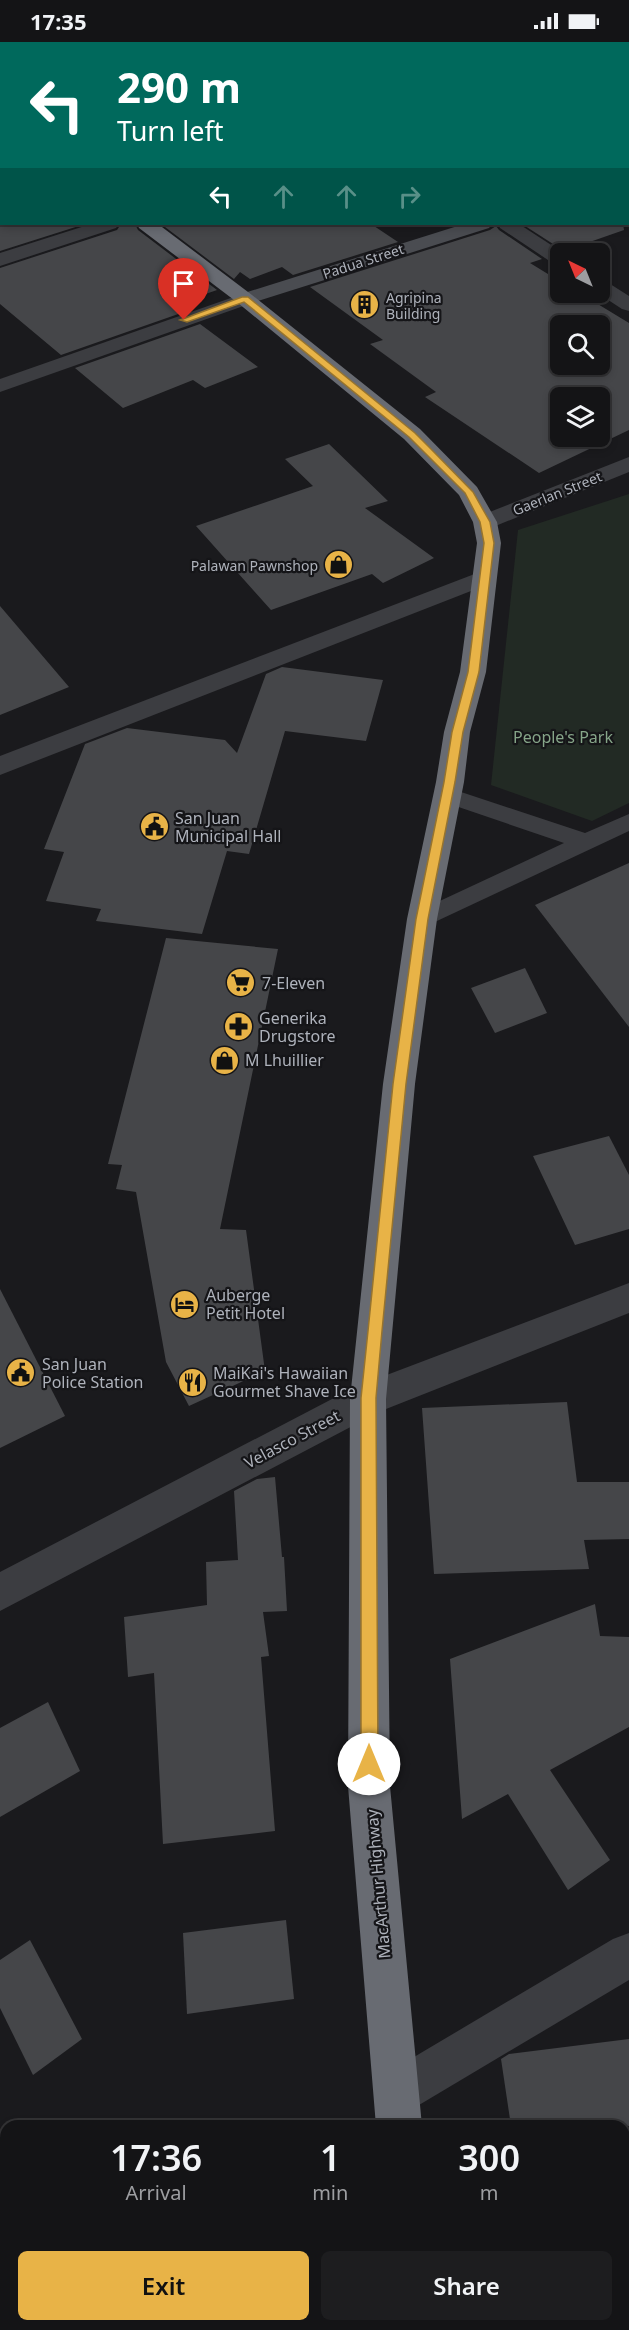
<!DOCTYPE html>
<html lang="en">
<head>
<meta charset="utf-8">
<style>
	body { margin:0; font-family:"Noto Sans",sans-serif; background:#1d1d1f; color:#f1f3f6; height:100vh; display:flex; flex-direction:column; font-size:22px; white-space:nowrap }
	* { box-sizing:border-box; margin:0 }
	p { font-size:20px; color:#9d9ea1 }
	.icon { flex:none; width:33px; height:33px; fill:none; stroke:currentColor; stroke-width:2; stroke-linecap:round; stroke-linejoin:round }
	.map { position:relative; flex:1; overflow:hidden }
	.panel { position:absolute; left:0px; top:2078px; width:630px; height:212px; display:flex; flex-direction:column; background:#141416; border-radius:18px 18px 0 0; box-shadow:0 3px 9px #0003,0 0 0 2px #333335 }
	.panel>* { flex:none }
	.banner { position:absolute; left:0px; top:0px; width:630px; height:183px; box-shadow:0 3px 9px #0003,0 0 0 2px #333335; background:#00695c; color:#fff; overflow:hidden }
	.needle { width:39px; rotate:317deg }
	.buttons { position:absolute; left:550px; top:201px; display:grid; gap:12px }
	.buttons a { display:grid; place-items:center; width:60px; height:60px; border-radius:9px; background:#141416; box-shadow:0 3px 9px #0003,0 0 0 2px #333335; font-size:30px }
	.pin { position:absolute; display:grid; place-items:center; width:51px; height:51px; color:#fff; margin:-62px -26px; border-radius:50% 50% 50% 0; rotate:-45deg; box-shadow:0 0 6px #0007 }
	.pin .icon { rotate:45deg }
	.me { position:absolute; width:66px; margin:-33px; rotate:0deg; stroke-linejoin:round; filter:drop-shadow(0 0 4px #0008) }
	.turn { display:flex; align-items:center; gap:21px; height:126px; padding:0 18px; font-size:27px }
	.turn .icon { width:78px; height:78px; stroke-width:2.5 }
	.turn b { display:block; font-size:42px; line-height:51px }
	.lanes { display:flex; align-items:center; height:57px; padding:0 18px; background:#0003; justify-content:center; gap:30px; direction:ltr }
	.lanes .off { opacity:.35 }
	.eta { display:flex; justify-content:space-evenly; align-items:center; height:102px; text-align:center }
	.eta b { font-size:36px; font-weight:600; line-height:42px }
	.button { display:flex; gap:12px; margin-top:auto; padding:12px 18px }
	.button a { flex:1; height:69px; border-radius:9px; background:#e8b347; color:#111; font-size:24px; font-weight:600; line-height:69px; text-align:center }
	.button a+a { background:#1d1d1f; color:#f1f3f6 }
	.status { display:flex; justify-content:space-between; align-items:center; height:42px; padding:0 30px; background:#141416; direction:ltr }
	.status svg { height:16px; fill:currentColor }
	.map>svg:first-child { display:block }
</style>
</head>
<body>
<div class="status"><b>17:35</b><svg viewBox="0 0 49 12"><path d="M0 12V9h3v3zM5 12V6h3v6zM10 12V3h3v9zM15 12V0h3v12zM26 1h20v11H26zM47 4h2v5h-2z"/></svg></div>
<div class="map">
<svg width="629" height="2288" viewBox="0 0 629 2288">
	<rect width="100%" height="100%" fill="#1a1a1d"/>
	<!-- green -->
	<polygon fill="#222a24" points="629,452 629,761 592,779 491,743 518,488"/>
	<!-- building -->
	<g fill="#454649" fill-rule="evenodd">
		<polygon points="0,182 85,182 0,209"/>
		<polygon points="121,182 135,182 138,188 217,248 174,263 184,270 61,313 0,262 0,226 117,188"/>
		<polygon points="161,182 371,182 398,200 293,233 282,225 250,237 240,230 234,237"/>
		<polygon points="522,182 623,182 624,188 564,209"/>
		<path d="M496,184L499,188L542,217L530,221L561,240V250H578L629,281V388L539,431L425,355L436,350L370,302L383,298L310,245L490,188ZM561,284H600V322H561ZM561,356H600V394H561Z"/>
		<polygon points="200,282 258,325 205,346 193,338 123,366 75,326"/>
		<polygon points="329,402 388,459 365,466 434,516 383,541 372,532 271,568 196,484 313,444 285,417"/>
		<polygon points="0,564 69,645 0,673"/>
		<polygon points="282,625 383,638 366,699 285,689 249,812 227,809 202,892 96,879 101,867 46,859 64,810 44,807 85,702 127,686 225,698 237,711 266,632"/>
		<polygon points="629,821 629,985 535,863"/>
		<polygon points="166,896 278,907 220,1187 246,1188 265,1329 189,1364 166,1320 136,1150 116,1147 122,1123 108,1122"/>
		<polygon points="525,926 547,971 495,991 471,946"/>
		<polygon points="609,1094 629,1133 629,1187 575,1203 533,1114"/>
		<polygon points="0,1247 65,1374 0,1406"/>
		<polygon points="567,1360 577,1440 629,1440 629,1497 584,1498 589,1527 434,1532 422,1366"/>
		<polygon points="275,1435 282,1515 284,1515 287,1569 263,1570 269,1614 261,1615 275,1789 163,1802 154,1631 128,1635 124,1575 207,1563 206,1520 238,1518 234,1449 257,1437"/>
		<polygon points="595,1562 600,1594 629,1595 629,1685 550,1728 610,1818 568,1848 508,1752 462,1777 450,1617"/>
		<polygon points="48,1660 80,1729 0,1775 0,1686"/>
		<polygon points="286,1878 294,1957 187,1972 183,1891"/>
		<polygon points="30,1898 82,1997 33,2033 0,1966 0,1918"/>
		<polygon points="629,1997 629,2084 511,2084 501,2017 509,2012"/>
	</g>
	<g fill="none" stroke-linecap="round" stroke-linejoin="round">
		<!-- lane -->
		<polygon fill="#3c3d41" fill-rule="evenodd" points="446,745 585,791 629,772 629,789 422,886 414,883 410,877 414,871 564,801 438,758 435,753 438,748"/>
		<!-- street -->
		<g fill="#3c3d41" fill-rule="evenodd">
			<polygon points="91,182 119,182 116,186 0,224 0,211"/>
			<polygon points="498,182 519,182 565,212 561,212 561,224 554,222 500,186"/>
			<polygon points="600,238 607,240 629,254 629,269 622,267 596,250 600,250"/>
			<polygon points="245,251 252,253 255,257 252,261 0,350 0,337"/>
			<polygon points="629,415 629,430 493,485 485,487 477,485 473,480 477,475"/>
			<polygon points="485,528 494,530 497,535 494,540 0,733 0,714"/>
			<polygon points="629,1241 629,1271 381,1369 0,1569 0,1530 355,1345"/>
			<polygon points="629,1891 629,1938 414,2066 398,2073 382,2066 375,2050 382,2034 613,1897"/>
			<polygon points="0,2257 6,2260 6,2283 25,2283 27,2288 0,2288"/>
		</g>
		<!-- secondary -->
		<g fill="#4a4c51" fill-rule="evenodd">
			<rect x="628" y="124" width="1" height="12"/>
			<polygon points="464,182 492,182 489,186 252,261 238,261 235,257 238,253"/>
		</g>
		<!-- highway -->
		<g fill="#686b72" fill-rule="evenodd">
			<rect x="0" y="64" width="2" height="11"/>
			<polygon points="137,182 158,182 252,253 420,387 477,445 497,480 501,501 486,630 470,690 464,740 437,877 415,1042 386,1357 390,1744 422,2084 376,2084 348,1744 350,1357 383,1042 407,877 436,740 444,690 460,630 477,501 473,480 459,453 404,397 238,261 139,186"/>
			<rect x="381" y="2283" width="50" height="5"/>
		</g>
	</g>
	<!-- route -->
	<polygon fill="#e8b347" stroke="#97742e" stroke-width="1.5" points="242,255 248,255 415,391 429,405 473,450 490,480 494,501 479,630 463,690 455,740 428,877 406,1042 382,1289 376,1356 378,1722 375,1728 369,1730 363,1728 361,1722 361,1356 368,1289 393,1042 416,877 444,740 452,690 468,630 484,501 480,480 465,451 409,395 244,260 187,280 180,278"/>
	<!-- icons -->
	<defs>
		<symbol id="building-disc" viewBox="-11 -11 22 22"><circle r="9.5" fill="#e8b347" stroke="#151518"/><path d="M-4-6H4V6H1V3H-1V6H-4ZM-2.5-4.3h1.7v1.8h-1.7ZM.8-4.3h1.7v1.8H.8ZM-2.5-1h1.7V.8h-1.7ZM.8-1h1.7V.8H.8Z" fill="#111"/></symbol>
		<symbol id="shop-disc" viewBox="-11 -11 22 22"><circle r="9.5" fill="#e8b347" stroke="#151518"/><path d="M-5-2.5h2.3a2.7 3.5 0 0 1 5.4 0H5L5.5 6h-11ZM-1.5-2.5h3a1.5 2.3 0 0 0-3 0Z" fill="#111"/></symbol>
		<symbol id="civic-disc" viewBox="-11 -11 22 22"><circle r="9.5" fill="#e8b347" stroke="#151518"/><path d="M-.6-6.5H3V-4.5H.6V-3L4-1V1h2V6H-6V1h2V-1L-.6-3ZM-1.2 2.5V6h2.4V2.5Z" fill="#111"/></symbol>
		<symbol id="supermarket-disc" viewBox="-11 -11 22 22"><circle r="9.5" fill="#e8b347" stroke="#151518"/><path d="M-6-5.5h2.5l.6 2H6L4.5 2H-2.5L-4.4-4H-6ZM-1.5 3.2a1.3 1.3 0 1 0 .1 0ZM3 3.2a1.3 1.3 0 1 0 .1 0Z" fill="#111"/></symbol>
		<symbol id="pharmacy-disc" viewBox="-11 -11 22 22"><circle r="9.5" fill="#e8b347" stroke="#151518"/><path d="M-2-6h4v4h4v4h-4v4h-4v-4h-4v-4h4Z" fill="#111"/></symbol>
		<symbol id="hotel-disc" viewBox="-11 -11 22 22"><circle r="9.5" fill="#e8b347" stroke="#151518"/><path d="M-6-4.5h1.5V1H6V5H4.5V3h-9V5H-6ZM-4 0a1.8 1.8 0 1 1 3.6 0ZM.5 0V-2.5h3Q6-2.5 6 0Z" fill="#111"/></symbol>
		<symbol id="restaurant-disc" viewBox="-11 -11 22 22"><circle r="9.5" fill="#e8b347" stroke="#151518"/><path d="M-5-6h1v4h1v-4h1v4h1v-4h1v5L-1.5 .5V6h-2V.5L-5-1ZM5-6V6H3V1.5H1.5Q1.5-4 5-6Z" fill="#111"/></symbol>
	</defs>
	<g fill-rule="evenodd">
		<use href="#building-disc" x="348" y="246" width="33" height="33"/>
		<use href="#shop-disc" x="322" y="506" width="33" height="33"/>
		<use href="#civic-disc" x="138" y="768" width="33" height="33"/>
		<use href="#supermarket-disc" x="224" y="924" width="33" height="33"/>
		<use href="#pharmacy-disc" x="222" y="968" width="33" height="33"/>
		<use href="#shop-disc" x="208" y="1002" width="33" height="33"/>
		<use href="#hotel-disc" x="168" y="1246" width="33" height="33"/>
		<use href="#civic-disc" x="4" y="1314" width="33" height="33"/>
		<use href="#restaurant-disc" x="176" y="1324" width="33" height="33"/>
	</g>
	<g text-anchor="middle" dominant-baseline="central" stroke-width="4.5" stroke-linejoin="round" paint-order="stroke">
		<!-- far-street labels -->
		<g font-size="14" fill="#aeb2bb" stroke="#151518">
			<text transform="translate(363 219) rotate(-18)">Padua Street</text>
			<text transform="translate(557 451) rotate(-22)">Gaerlan Street</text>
		</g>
		<!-- far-poi labels -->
		<g font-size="14" fill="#aeb2bb" stroke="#151518" text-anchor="start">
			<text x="386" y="255">Agripina<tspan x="386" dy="16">Building</tspan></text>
			<text x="318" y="523" text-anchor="end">Palawan Pawnshop</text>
		</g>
		<!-- park labels -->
		<g font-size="16" fill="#86a589" stroke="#151518">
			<text x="563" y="695">People's Park</text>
		</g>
		<!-- poi labels -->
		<g font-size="16" fill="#aeb2bb" stroke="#151518" text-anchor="start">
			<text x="175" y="776">San Juan<tspan x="175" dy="18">Municipal Hall</tspan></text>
			<text x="262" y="941">7-Eleven</text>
			<text x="259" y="976">Generika<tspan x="259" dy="18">Drugstore</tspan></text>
			<text x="245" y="1018">M Lhuillier</text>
			<text x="206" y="1253">Auberge<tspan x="206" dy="18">Petit Hotel</tspan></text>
			<text x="42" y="1322">San Juan<tspan x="42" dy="18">Police Station</tspan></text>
			<text x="213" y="1331">MaiKai's Hawaiian<tspan x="213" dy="18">Gourmet Shave Ice</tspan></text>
		</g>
		<!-- street labels -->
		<g font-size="16" fill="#aeb2bb" stroke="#151518">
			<text transform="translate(292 1397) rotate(-28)">Velasco Street</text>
			<text transform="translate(378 1842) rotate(-95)">MacArthur Highway</text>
		</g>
	</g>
</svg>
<div class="buttons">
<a><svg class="needle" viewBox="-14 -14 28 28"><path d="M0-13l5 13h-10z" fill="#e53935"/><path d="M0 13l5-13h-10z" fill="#9d9ea1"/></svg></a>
<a><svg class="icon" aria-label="search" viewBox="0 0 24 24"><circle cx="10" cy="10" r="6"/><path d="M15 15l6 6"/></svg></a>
<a><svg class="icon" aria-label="layers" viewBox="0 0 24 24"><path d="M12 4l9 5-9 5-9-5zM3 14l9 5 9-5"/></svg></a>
</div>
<div class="pin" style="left:184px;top:278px;background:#d93025"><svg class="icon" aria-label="arrive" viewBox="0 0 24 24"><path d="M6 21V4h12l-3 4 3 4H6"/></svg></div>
<svg class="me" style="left:369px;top:1722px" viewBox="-20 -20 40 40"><circle r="19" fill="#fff"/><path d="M0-13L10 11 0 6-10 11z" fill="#e8b347"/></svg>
<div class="banner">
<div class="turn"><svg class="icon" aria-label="left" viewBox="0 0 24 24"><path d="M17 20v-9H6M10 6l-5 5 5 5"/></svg><div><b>290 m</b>Turn left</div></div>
<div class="lanes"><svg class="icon" aria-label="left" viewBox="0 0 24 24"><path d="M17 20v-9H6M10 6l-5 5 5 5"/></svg><svg class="icon off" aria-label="ahead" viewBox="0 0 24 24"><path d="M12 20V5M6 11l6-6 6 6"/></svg><svg class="icon off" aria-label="ahead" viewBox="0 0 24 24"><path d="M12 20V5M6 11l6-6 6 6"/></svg><svg class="icon off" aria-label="right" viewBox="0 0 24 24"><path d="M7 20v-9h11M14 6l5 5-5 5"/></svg></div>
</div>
<section class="panel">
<div class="eta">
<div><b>17:36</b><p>Arrival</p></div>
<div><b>1</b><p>min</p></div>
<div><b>300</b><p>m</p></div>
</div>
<div class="button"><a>Exit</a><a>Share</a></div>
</section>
</div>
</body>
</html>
